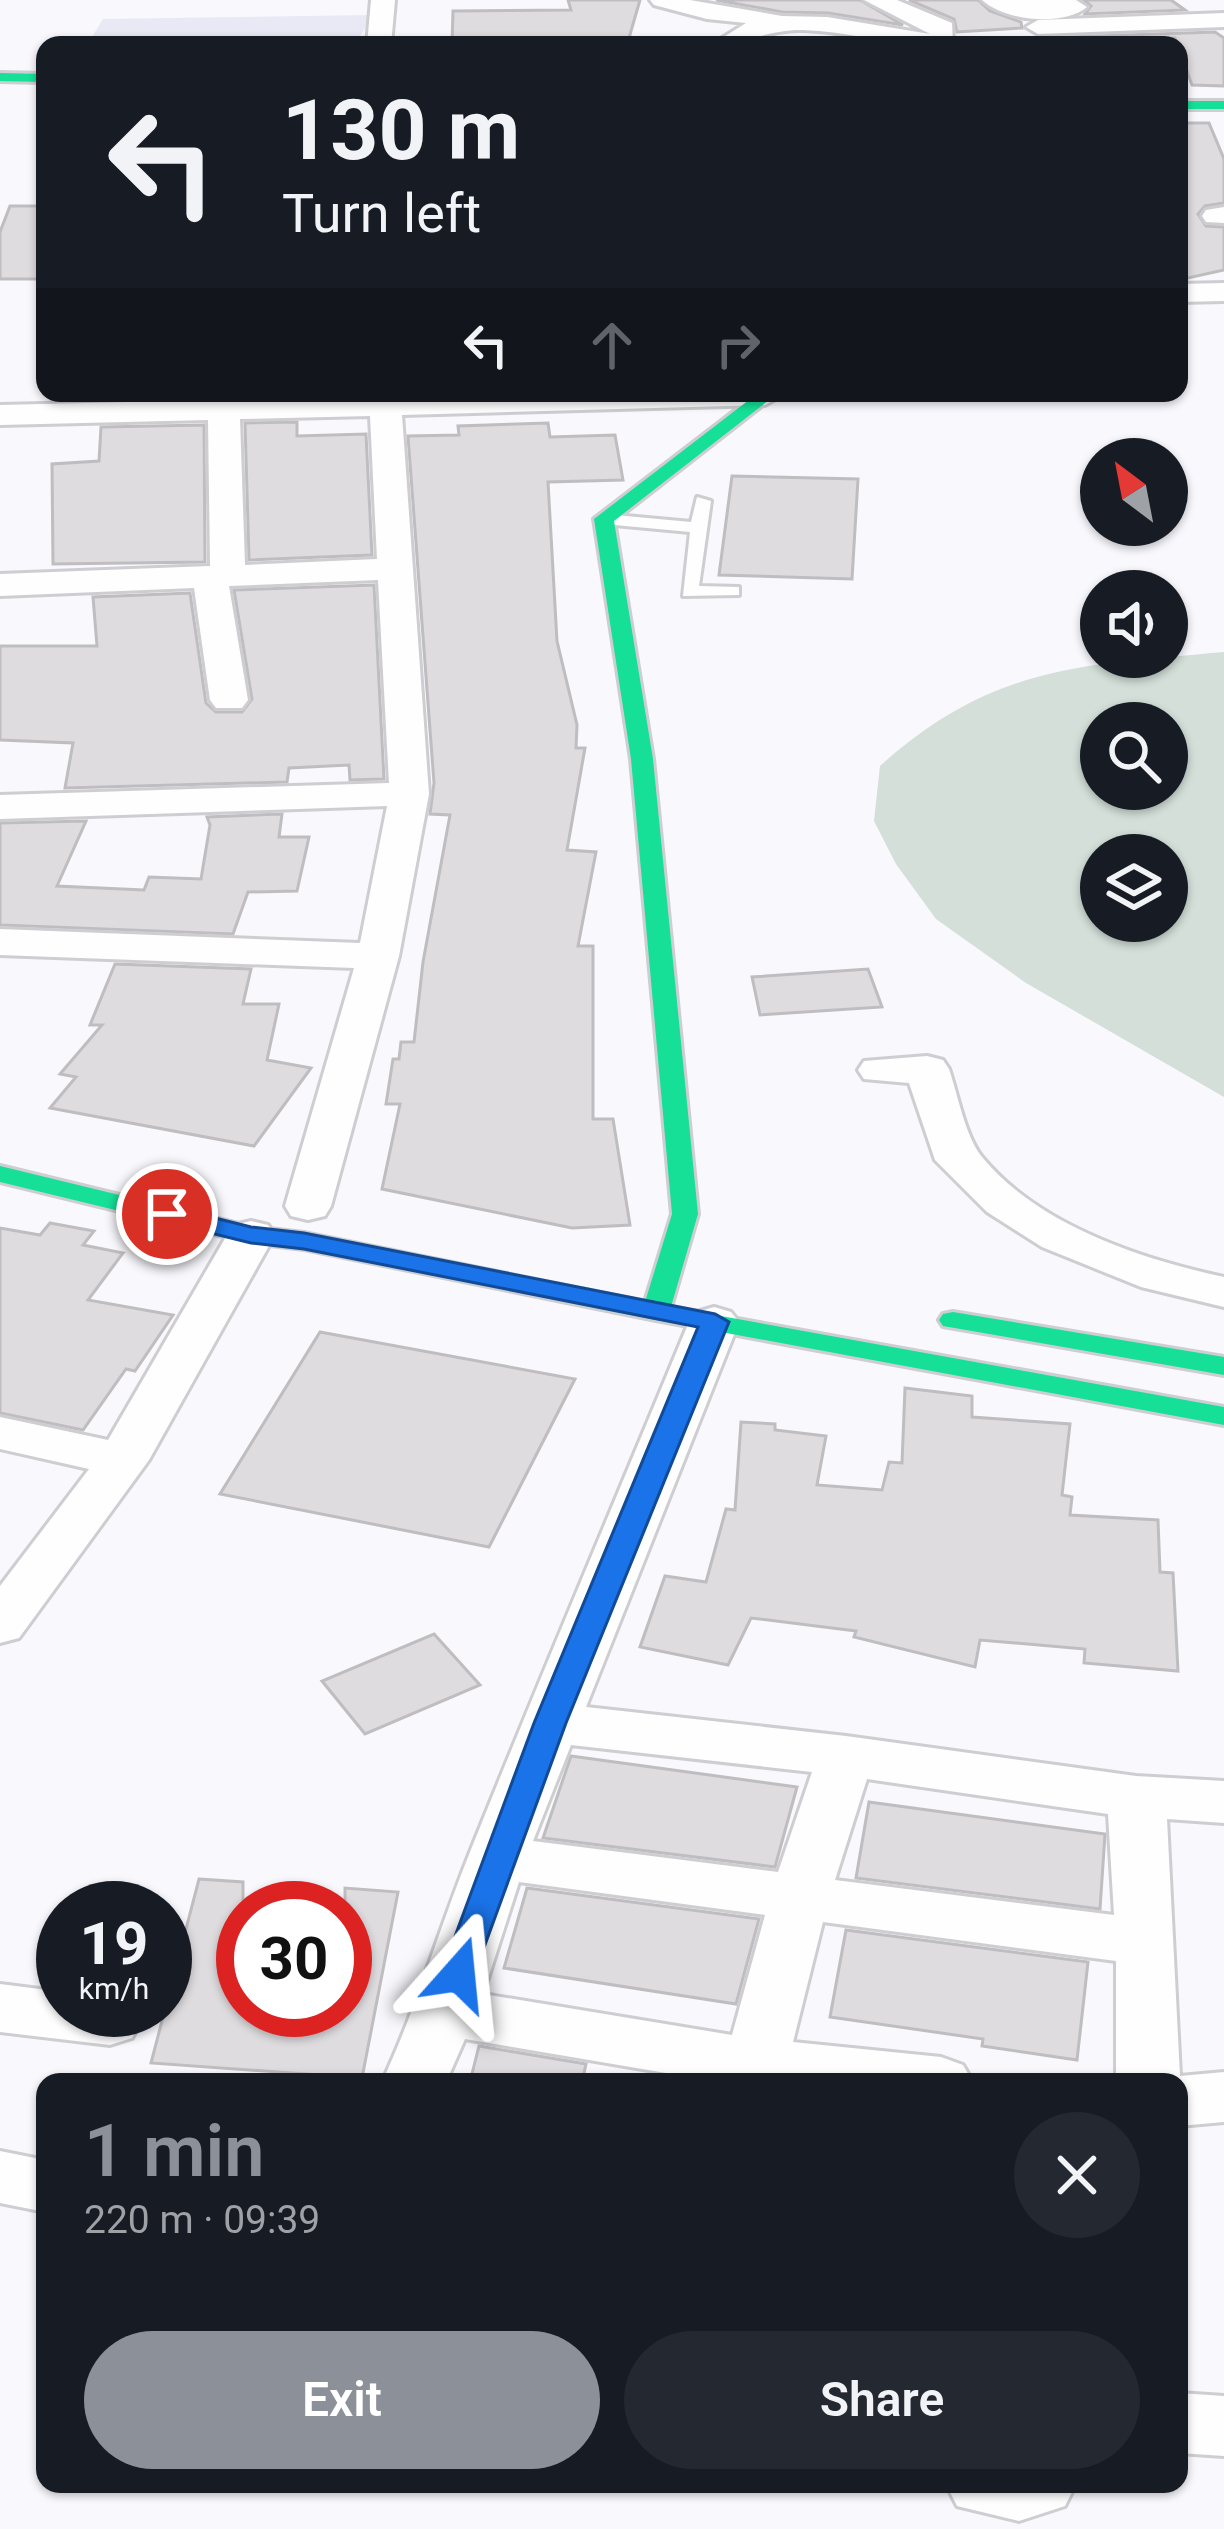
<!DOCTYPE html>
<html lang="en">
<head>
<meta charset="utf-8">
<style>
	body { margin:0; font-family:Roboto,sans-serif; background:#242831; color:#f1f3f6; height:100vh; display:flex; flex-direction:column; font-size:45px; white-space:nowrap }
	* { box-sizing:border-box; margin:0 }
	p { font-size:39px; color:#9ea1a6 }
	.icon { flex:none; width:66px; height:66px; fill:none; stroke:currentColor; stroke-width:2; stroke-linecap:round; stroke-linejoin:round }
	.map { position:relative; flex:1; overflow:hidden }
	.sheet { position:absolute; left:36px; top:2073px; width:1152px; height:420px; display:flex; flex-direction:column; background:#171b24; border-radius:24px; box-shadow:0 3px 9px #0004 }
	.sheet>* { flex:none }
	.banner { position:absolute; left:36px; top:36px; width:1152px; height:366px; border-radius:24px; box-shadow:0 3px 9px #0004; background:#171b24; color:#f1f3f6; overflow:hidden }
	.needle { width:78px; rotate:328deg }
	.fabs { position:absolute; left:1080px; top:438px; display:grid; gap:24px }
	.fabs a { display:grid; place-items:center; width:108px; height:108px; border-radius:50%; background:#171b24; box-shadow:0 3px 9px #0004; font-size:60px }
	.speed { position:absolute; left:36px; top:1881px; display:flex; gap:24px; font-size:60px; font-weight:700; text-align:center }
	.speed>* { display:grid; place-content:center; width:156px; height:156px; border-radius:50%; background:#171b24; box-shadow:0 3px 9px #0004; line-height:1 }
	.speed small { font-size:30px; font-weight:400 }
	.speed .limit { border:18px solid #d22; background:#fff; color:#111 }
	.pin { position:absolute; display:grid; place-items:center; width:102px; height:102px; color:#fff; margin:-51px; border:6px solid #fff; border-radius:50%; box-shadow:0 3px 12px #0007 }
	.me { position:absolute; width:132px; margin:-66px; rotate:18deg; stroke-linejoin:round; filter:drop-shadow(0 0 9px #0008) }
	.turn { display:flex; align-items:center; gap:42px; height:252px; padding:0 48px; font-size:54px }
	.turn .icon { width:156px; height:156px; stroke-width:2.5 }
	.turn b { display:block; font-size:84px; line-height:102px }
	.lanes { display:flex; align-items:center; height:114px; padding:0 48px; background:#0003; justify-content:center; gap:60px; direction:ltr }
	.lanes .off { opacity:.35 }
	.round { display:grid; place-items:center; flex:none; width:126px; height:126px; border-radius:63px; background:#242831 }
	.headline { display:flex; align-items:center; justify-content:space-between; height:204px; padding:0 48px }
	h1 { font-size:72px; font-weight:600; line-height:90px; color:#8c9099 }
	.action { display:flex; gap:24px; margin-top:auto; padding:24px 48px }
	.action a { flex:1; height:138px; border-radius:72px; background:#8c9099; color:#fff; font-size:48px; font-weight:600; line-height:138px; text-align:center }
	.action a+a { background:#242831; color:#f1f3f6 }
	.map>svg:first-child { display:block }
</style>
</head>
<body>
<div class="map">
<svg width="1224" height="2529" viewBox="0 0 1224 2529">
	<rect width="100%" height="100%" fill="#f8f8fd"/>
	<!-- built -->
	<polygon fill="#e8e9f4" points="374,15 354,45 87,45 103,19"/>
	<!-- green -->
	<path fill="#d3dfd8" fill-rule="evenodd" d="M1224,652V1097L1026,983L936,919L896,864L874,821L880,766C992,665 1082,665 1224,652ZM1101,723H1167V789H1101ZM1101,855H1167V921H1101Z"/>
	<!-- building -->
	<g fill="#dfdcdf" stroke="#bfbdbf" stroke-width="3">
		<polygon points="568,0 640,0 627,45 452,45 453,11 571,10"/>
		<polygon points="716,0 860,0 903,25 828,13 782,12"/>
		<polygon points="909,0 978,0 990,11 1021,22 1022,28 957,32 954,19"/>
		<polygon points="1084,0 1171,0 1185,10 1085,14 1091,6"/>
		<polygon points="1215,32 1224,38 1224,86 1192,85 1175,38 1074,41 1070,37"/>
		<polygon points="1179,123 1209,123 1224,159 1224,203 1205,206 1198,214 1206,226 1224,227 1224,270 1179,280"/>
		<polygon points="10,206 45,206 45,279 0,279 0,232"/>
		<polygon points="297,422 297,436 366,434 372,555 249,560 245,423"/>
		<polygon points="548,423 550,437 615,435 623,480 548,482 557,641 577,725 576,748 585,748 567,850 596,852 578,946 593,946 593,1119 613,1119 630,1225 572,1228 382,1189 400,1104 386,1104 393,1059 399,1059 401,1042 414,1042 423,962 450,815 430,814 434,783 408,436 459,435 458,426"/>
		<polygon points="204,425 205,562 53,564 52,464 99,461 101,427"/>
		<polygon points="732,476 858,479 852,579 719,575"/>
		<polygon points="374,585 384,779 350,780 349,765 289,768 287,782 65,788 73,743 0,740 0,646 97,646 93,597 190,593 206,703 216,712 242,712 252,699 234,590"/>
		<polygon points="282,814 279,837 309,837 297,891 248,892 233,934 0,925 0,823 86,821 57,886 144,890 149,877 201,879 210,825 207,817"/>
		<polygon points="115,964 251,969 243,1004 279,1004 267,1060 311,1068 254,1146 50,1108 76,1077 60,1074 102,1025 90,1025"/>
		<polygon points="868,969 882,1007 760,1015 752,977"/>
		<polygon points="50,1223 94,1231 83,1245 123,1253 88,1300 173,1315 135,1371 126,1369 83,1430 0,1413 0,1228 40,1235"/>
		<polygon points="320,1332 575,1379 489,1547 220,1494"/>
		<polygon points="905,1388 972,1396 972,1417 1070,1424 1062,1495 1072,1497 1070,1515 1158,1520 1160,1572 1173,1573 1178,1671 1084,1663 1085,1649 980,1640 975,1667 854,1637 856,1631 751,1618 728,1665 640,1647 665,1576 706,1582 726,1509 735,1510 741,1422 775,1424 775,1430 826,1436 817,1485 882,1490 889,1462 902,1463"/>
		<polygon points="434,1634 480,1685 365,1734 322,1681"/>
		<polygon points="571,1756 797,1787 775,1867 543,1838"/>
		<polygon points="869,1802 1105,1834 1100,1909 856,1878"/>
		<polygon points="199,1879 243,1882 243,2010 345,2010 345,1888 398,1892 362,2078 151,2063"/>
		<polygon points="527,1888 759,1919 736,2004 504,1968"/>
		<polygon points="846,1930 1088,1962 1077,2060 982,2046 983,2039 830,2017"/>
		<polygon points="479,2046 586,2064 582,2082 470,2082"/>
	</g>
	<g fill="none" stroke-linecap="round" stroke-linejoin="round">
		<defs>
			<polygon id="lane" points="697,497 711,501 699,586 739,587 739,595 683,596 690,532 604,524 596,519 604,514 691,522"/>
			<g id="street">
				<polygon points="371,0 395,0 391,45 367,45"/>
				<path d="M650,0H690L782,16L827,17L930,34L864,0H897L952,23L953,44C903,50 853,31 803,30C769,29 743,45 711,45L746,23L707,19L654,5Z"/>
				<path d="M982,0H1076L1087,7C1063,27 1005,21 982,0Z"/>
				<polygon points="1224,13 1224,27 1038,34 1026,27 1038,20"/>
				<polygon points="1224,207 1224,223 1206,222 1202,216 1206,210"/>
				<polygon points="1224,283 1224,301 1179,302 1179,284"/>
				<path d="M518,393L781,396L765,405L402,415L429,794L399,956L331,1206L325,1216L308,1220L291,1216L285,1206L354,968L0,955V929L360,943L387,806L0,819V795L389,783L378,580L229,586L248,700L242,708H216L210,700L194,588L0,596V574L210,566L208,420L0,425V405ZM370,416L377,559L245,565L240,419Z"/>
				<path d="M927,1056L943,1060L949,1069C958,1095 965,1136 982,1157C1038,1225 1141,1259 1224,1277V1307L1141,1287L1042,1247L987,1212L935,1160L909,1083L864,1079L858,1070L864,1061Z"/>
				<polygon points="251,1221 268,1225 275,1235 149,1460 19,1638 0,1643 0,1586 89,1469 0,1449 0,1417 108,1440 227,1235 234,1225"/>
				<path d="M714,1307L731,1312L739,1322L586,1707L846,1736L1136,1776L1224,1781V1823L1167,1819L1180,2076L1224,2072V2122L1179,2126V2082H1116V1961L823,1922L793,2042L941,2057L963,2065L973,2082H719L465,2039L446,2082H382C417,2007 439,1929 470,1852C541,1675 616,1499 689,1322L697,1312ZM571,1745L812,1772L778,1872L533,1841ZM867,1779L1108,1814L1114,1915L835,1880ZM519,1882L765,1915L732,2035L483,1994Z"/>
				<polygon points="0,1984 63,1992 63,2010 135,2010 141,2021 132,2038 110,2045 0,2032"/>
				<polygon points="0,2151 45,2160 45,2212 0,2203"/>
				<polygon points="1179,2393 1224,2396 1224,2456 1179,2453"/>
				<polygon points="946,2484 1076,2484 1065,2506 1019,2521 957,2506"/>
			</g>
			<g id="fast">
				<polygon points="0,73 45,74 45,82 0,81"/>
				<rect x="1179" y="101" width="45" height="8"/>
				<polygon points="758,393 778,393 614,521 653,759 698,1214 671,1307 1224,1407 1224,1425 656,1320 304,1249 251,1243 0,1182 0,1166 251,1227 304,1233 645,1302 672,1214 631,759 594,519"/>
				<polygon points="953,1312 1224,1357 1224,1375 943,1326 939,1320 943,1314"/>
			</g>
		</defs>
		<!-- lane casing -->
		<use href="#lane" stroke="#ceced2" stroke-width="6"/>
		<!-- street casing -->
		<use href="#street" stroke="#ceced2" stroke-width="6"/>
		<!-- fast casing -->
		<use href="#fast" stroke="#ceced2" stroke-width="6"/>
		<!-- lane -->
		<use href="#lane" fill="#fefeff" fill-rule="evenodd"/>
		<!-- street -->
		<use href="#street" fill="#fefeff" fill-rule="evenodd"/>
		<!-- fast -->
		<use href="#fast" fill="#16e098" fill-rule="evenodd"/>
	</g>
	<!-- route -->
	<polygon fill="#1a73e8" stroke="#114b97" stroke-width="3" points="167,1206 251,1227 304,1233 715,1314 729,1322 566,1723 471,1983 459,1987 446,1983 441,1974 534,1723 698,1327 304,1249 251,1243 158,1220 154,1214"/>
</svg>
<div class="fabs">
<a><svg class="needle" viewBox="-14 -14 28 28"><path d="M0-13l5 13h-10z" fill="#e53935"/><path d="M0 13l5-13h-10z" fill="#9ea1a6"/></svg></a>
<a><svg class="icon" aria-label="sound" viewBox="0 0 24 24"><path d="M4 9h4l5-4v14l-5-4H4zM17 9q2 3 0 6"/></svg></a>
<a><svg class="icon" aria-label="search" viewBox="0 0 24 24"><circle cx="10" cy="10" r="6"/><path d="M15 15l6 6"/></svg></a>
<a><svg class="icon" aria-label="layers" viewBox="0 0 24 24"><path d="M12 4l9 5-9 5-9-5zM3 14l9 5 9-5"/></svg></a>
</div>
<div class="speed"><div>19<small>km/h</small></div><div class="limit">30</div></div>
<div class="pin" style="left:167px;top:1214px;background:#d93025"><svg class="icon" aria-label="arrive" viewBox="0 0 24 24"><path d="M6 21V4h12l-3 4 3 4H6"/></svg></div>
<svg class="me" style="left:459px;top:1974px" viewBox="-20 -20 40 40"><path d="M0-17L14 15 0 8-14 15z" fill="#1a73e8" stroke="#fff" stroke-width="4"/></svg>
<div class="banner">
<div class="turn"><svg class="icon" aria-label="left" viewBox="0 0 24 24"><path d="M17 20v-9H6M10 6l-5 5 5 5"/></svg><div><b>130 m</b>Turn left</div></div>
<div class="lanes"><svg class="icon" aria-label="left" viewBox="0 0 24 24"><path d="M17 20v-9H6M10 6l-5 5 5 5"/></svg><svg class="icon off" aria-label="ahead" viewBox="0 0 24 24"><path d="M12 20V5M6 11l6-6 6 6"/></svg><svg class="icon off" aria-label="right" viewBox="0 0 24 24"><path d="M7 20v-9h11M14 6l5 5-5 5"/></svg></div>
</div>
<section class="sheet">
<div class="headline"><div><h1>1 min</h1><p>220 m · 09:39</p></div><a class="round"><svg class="icon" aria-label="close" viewBox="0 0 24 24"><path d="M6 6l12 12M18 6L6 18"/></svg></a></div>
<div class="action"><a>Exit</a><a>Share</a></div>
</section>
</div>
</body>
</html>
